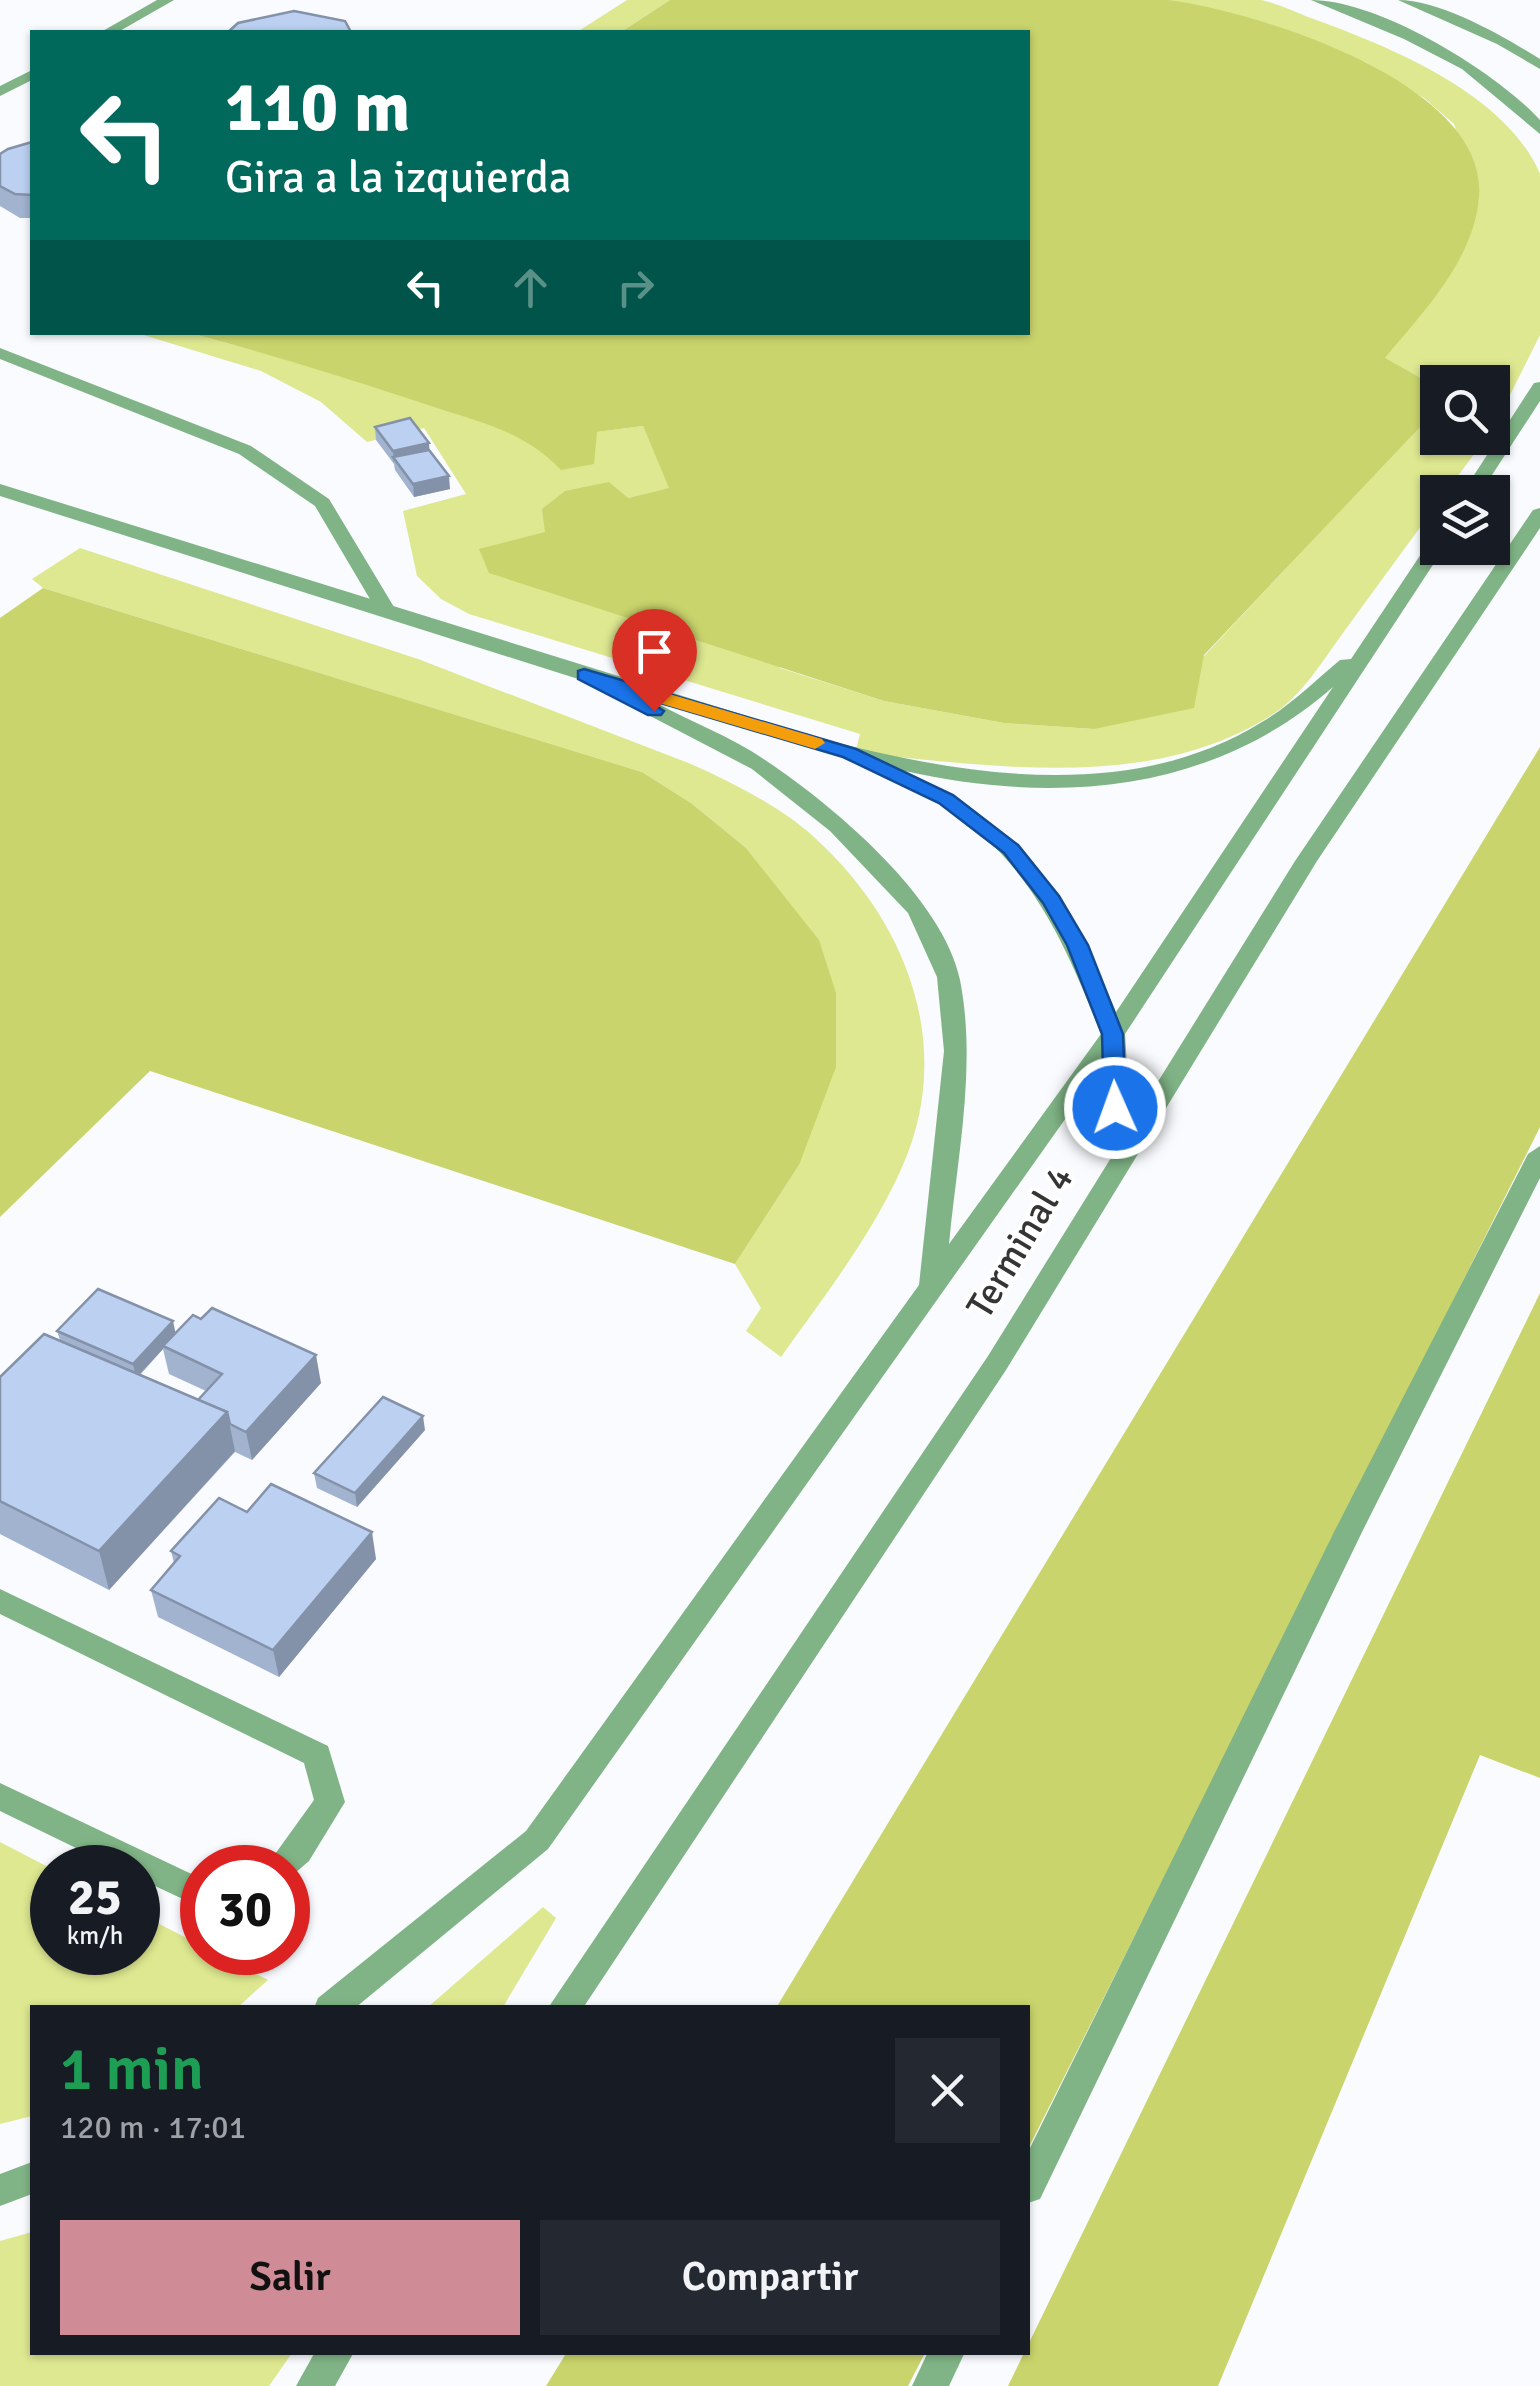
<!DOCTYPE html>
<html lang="es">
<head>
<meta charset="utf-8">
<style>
	body { margin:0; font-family:Signika,sans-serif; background:#242831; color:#f1f3f6; height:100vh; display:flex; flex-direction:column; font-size:38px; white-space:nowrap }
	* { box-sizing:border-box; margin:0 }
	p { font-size:32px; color:#9ea1a6 }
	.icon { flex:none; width:55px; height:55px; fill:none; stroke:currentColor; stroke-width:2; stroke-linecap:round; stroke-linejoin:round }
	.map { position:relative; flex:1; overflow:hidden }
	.details { position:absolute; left:30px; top:2005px; width:1000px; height:350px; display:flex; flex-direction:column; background:#171b24; border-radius:0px; box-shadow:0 2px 8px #0004 }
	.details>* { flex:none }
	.guide { position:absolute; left:30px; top:30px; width:1000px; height:305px; border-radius:0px; box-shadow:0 2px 8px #0004; background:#00695c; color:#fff; overflow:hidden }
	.tools { position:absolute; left:1420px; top:365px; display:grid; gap:20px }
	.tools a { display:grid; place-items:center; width:90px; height:90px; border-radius:0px; background:#171b24; box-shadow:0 2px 8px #0004; font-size:50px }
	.speed { position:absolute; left:30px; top:1845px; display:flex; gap:20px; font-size:50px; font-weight:700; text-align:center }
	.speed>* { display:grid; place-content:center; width:130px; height:130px; border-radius:50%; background:#171b24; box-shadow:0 2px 8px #0004; line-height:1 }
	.speed small { font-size:25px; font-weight:400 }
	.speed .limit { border:15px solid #d22; background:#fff; color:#111 }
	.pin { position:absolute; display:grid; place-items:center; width:85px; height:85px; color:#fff; margin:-102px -42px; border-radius:50% 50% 50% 0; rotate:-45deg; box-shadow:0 0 10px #0007 }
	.pin .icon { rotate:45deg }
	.me { position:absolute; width:110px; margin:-55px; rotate:358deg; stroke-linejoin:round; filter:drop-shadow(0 0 8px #0008) }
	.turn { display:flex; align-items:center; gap:35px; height:210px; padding:0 30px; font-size:45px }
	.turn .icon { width:130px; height:130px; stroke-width:2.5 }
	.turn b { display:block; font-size:70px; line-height:85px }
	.lanes { display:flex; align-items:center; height:95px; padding:0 30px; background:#0003; justify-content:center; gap:50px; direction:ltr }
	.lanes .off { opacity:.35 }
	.round { display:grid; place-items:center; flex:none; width:105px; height:105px; border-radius:0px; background:#242831 }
	.headline { display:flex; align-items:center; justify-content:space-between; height:170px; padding:0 30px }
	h1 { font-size:60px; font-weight:600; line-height:75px; color:#1e9e55 }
	.cta { display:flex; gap:20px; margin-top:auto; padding:20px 30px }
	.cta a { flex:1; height:115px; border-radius:0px; background:#cf8c96; color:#111; font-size:40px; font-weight:600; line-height:115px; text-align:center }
	.cta a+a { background:#242831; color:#f1f3f6 }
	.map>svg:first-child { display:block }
</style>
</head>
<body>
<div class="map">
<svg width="1540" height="2386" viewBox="0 0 1540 2386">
	<rect width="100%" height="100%" fill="#f9fbfe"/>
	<!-- green -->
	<g fill="#dee890">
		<polygon points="627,0 670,0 621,32 577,32"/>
		<path d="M1169,0C1198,0 1232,0 1261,0C1277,3 1295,12 1311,18C1388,46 1506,93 1540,174V335L1493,429L1492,382H1438L1437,387L1384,358L1452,271L1470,235L1479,198L1454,124L1424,98L1367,63L1322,44L1253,21Z"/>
		<path d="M137,333H190L330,371L488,423L539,446L561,469L597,432L643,426L670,488L628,498L780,668L884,701L1004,723L1094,729L1204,656L1437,407L1438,438H1486L1446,492H1438L1437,504C1406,547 1374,590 1343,633C1323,660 1302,696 1273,714C1150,793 992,765 855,753L860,734L469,614L441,599L417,576L403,511L466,494L424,428L367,442L321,402L261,371Z"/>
		<path d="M80,548L418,659L691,764C733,783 780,806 814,837C907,921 955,1046 903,1165C873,1234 825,1295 781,1357L746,1331L761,1308L735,1264L799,1165L745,847L691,803L642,772L43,588L32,579Z"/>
		<polygon points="0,1842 52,1869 52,1952 138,1952 138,1913 202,1946 202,1952 215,1953 268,1980 238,2007 32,2008 32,2116 0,2124"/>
		<polygon points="543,1907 556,1918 503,2007 428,2007"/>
		<polygon points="32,2232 32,2352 292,2353 269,2386 0,2386 0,2241"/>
	</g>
	<!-- forest -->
	<g fill="#cad46c">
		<path d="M670,0C783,0 897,0 1010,0C1062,0 1118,0 1169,0C1258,12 1489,83 1479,197C1474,260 1423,312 1385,358L1437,387V409L1204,655L1194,708L1094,729L1004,723L884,701L489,573L479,549L545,532L542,509L565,491L609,482L628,498L669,488L643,426L597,432L594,464L561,470C522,429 477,422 425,404C347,378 269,354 190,333L1028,332V32H621Z"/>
		<polygon points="43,588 642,772 691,803 745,847 819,940 836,993 836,1067 799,1165 735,1264 150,1071 0,1217 0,618"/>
		<polygon points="1540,747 1540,1127 1028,2149 1028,2008 776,2008"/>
		<polygon points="1540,1293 1540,1778 1480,1755 1218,2386 1008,2386 1024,2353 1028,2352 1028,2345"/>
		<polygon points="567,2352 925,2352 925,2353 908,2386 546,2386"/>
	</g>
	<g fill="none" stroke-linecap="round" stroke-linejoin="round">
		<!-- service -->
		<g fill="#80b486" fill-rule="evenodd">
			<polygon points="157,0 174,0 118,32 101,32"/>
			<polygon points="32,70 32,80 0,96 0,86"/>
			<polygon points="0,348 251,446 329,499 397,612 394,616 380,616 315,506 239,454 0,359"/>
			<polygon points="1540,1146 1540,1178 1363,1530 1040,2199 1028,2203 1028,2152 1335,1530 1528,1154"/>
			<polygon points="0,1589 328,1746 345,1802 309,1861 288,1879 288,1868 265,1868 314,1800 304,1763 0,1614"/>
			<polygon points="0,1783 202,1879 202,1908 138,1878 138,1868 117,1868 0,1811"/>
			<polygon points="928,2352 965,2352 949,2386 912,2386"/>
		</g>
		<!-- minor -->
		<g fill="#80b486" fill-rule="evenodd">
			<path d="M1311,0C1379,0 1495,71 1540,120V134L1462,69L1404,39Z"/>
			<path d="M1398,0C1441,0 1503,36 1540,59V69L1497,44Z"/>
			<polygon points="1540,382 1540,401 1481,492 1463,492 1534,383"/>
			<path d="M0,484L815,737C959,775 1128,805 1262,722C1291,705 1315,681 1340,660L1351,659L1431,539L1438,537V548H1444L1125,1034L1131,1125L1295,861L1533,510L1540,508V528L1317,861L1006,1370L583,2008H548L988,1356L1114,1153L1103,1108L1102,1067L548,1849L355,2008H314L318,1998L526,1831L919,1285L944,1051L937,977L908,913L830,831L752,769L631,706L628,702L635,697L0,496ZM1333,687L1116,1012C1067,893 1024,828 905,771C1058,805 1212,793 1333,687ZM654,702L873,764L874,772C894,782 916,791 936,802C1026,853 1065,942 1101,1034L949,1244C957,1158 977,1066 960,980C943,898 835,807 768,762C734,738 692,722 654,702Z"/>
			<polygon points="32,2162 32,2194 0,2206 0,2174"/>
			<polygon points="315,2352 354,2352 335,2386 296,2386"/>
		</g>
	</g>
	<!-- wall -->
	<g fill="#a2b3cf" fill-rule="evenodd">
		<polygon points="32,142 32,218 20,218 0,206 0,154"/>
		<polygon points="375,427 429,443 429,450 450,489 414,497 395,470 394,464 376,440"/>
		<path d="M57,1331L176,1333L321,1383L252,1460L235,1452L109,1590L0,1534V1377L60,1340ZM163,1349L169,1374L206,1391L198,1400L140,1375Z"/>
		<polygon points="425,1430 357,1507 317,1488 314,1473"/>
		<polygon points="247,1512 376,1559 279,1677 158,1617 151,1590 174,1563 171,1551"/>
	</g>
	<!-- shaded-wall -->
	<g fill="#8492a9">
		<polygon points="429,443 430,456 393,457 394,464 393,451"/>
		<polygon points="449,476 450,489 414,497 413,484"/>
		<polygon points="173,1321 176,1335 163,1346 163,1349 136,1378 133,1364"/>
		<polygon points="316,1355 321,1383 252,1460 246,1432"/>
		<polygon points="227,1412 235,1451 109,1590 99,1551"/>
		<polygon points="423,1416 425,1430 357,1507 355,1493"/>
		<polygon points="372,1532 376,1559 279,1677 273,1650"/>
	</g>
	<!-- building -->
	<g fill="#bcd0f1" stroke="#8492a9" stroke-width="2.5">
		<polygon points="294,11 345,21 351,32 228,32 238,23"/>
		<polygon points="32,142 32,195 15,194 0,186 0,154 8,149"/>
		<polygon points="410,418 429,443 393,451 375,427"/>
		<polygon points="429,450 449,476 413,484 393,457"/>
		<polygon points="98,1289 173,1321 133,1364 57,1331"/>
		<polygon points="212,1308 316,1355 246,1432 230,1424 227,1412 198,1400 222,1374 163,1346 193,1315 201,1319"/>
		<polygon points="44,1334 227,1412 99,1551 0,1501 0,1377"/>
		<polygon points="383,1397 423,1416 355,1493 314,1473"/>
		<polygon points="271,1484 372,1532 273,1650 151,1590 180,1556 171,1551 219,1498 247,1512"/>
	</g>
	<!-- route -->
	<polygon fill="#1a73e8" stroke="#114b97" stroke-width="2.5" points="584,669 856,749 953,795 1018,845 1059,896 1088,945 1123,1034 1126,1108 1123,1113 1115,1115 1104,1108 1102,1034 1067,945 1043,903 1004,853 939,803 843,757 644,698 664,711 661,715 648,715 578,679 578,671"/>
	<!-- slow -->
	<polygon fill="#f59e0b" points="656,690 822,739 825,743 815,749 649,700 647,696"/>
	<g text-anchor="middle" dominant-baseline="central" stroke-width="8" stroke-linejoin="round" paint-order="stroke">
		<!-- street labels -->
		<g font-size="38" fill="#353536" stroke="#fff">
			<text transform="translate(1020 1242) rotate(-59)">Terminal 4</text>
		</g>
	</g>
</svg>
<div class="tools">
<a><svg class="icon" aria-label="search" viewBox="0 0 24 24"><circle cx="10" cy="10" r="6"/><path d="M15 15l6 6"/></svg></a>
<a><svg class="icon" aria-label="layers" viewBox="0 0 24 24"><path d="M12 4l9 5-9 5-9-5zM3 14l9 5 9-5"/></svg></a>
</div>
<div class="speed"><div>25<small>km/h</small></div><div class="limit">30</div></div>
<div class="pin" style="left:654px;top:711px;background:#d93025"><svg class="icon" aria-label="arrive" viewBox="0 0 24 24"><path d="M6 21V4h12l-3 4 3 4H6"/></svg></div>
<svg class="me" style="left:1115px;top:1108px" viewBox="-20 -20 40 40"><circle r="17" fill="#1a73e8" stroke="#fff" stroke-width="3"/><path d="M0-11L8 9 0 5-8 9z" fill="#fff"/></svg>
<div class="guide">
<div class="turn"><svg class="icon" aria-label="left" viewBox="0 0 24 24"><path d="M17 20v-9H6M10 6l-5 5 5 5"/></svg><div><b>110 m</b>Gira a la izquierda</div></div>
<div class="lanes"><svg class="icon" aria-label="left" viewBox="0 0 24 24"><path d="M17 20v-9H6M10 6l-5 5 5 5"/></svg><svg class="icon off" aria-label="ahead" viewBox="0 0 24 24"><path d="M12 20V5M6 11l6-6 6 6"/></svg><svg class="icon off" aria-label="right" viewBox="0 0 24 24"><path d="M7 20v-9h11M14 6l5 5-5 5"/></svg></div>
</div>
<section class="details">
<div class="headline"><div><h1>1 min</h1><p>120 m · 17:01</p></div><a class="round"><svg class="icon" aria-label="close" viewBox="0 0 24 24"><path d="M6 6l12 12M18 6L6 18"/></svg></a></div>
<div class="cta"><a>Salir</a><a>Compartir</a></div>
</section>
</div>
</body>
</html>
